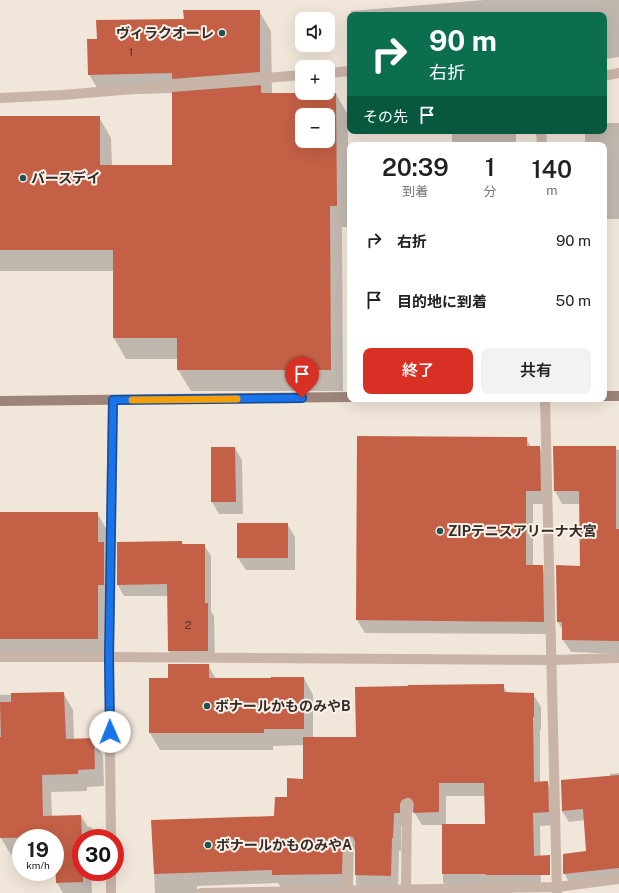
<!DOCTYPE html>
<html lang="ja">
<head>
<meta charset="utf-8">
<style>
	body { margin:0; font-family:"Public Sans","Noto Sans JP",sans-serif; background:#f2f2f2; color:#202124; height:100vh; display:flex; flex-direction:column; font-size:15px; white-space:nowrap }
	* { box-sizing:border-box; margin:0 }
	p { font-size:13px; color:#757577 }
	.icon { flex:none; width:22px; height:22px; fill:none; stroke:currentColor; stroke-width:2; stroke-linecap:round; stroke-linejoin:round }
	.map { position:relative; flex:1; overflow:hidden }
	.details { position:absolute; left:347px; top:142px; width:260px; height:260px; display:flex; flex-direction:column; background:#fff; border-radius:8px; box-shadow:0 4px 16px #0002 }
	.details>* { flex:none }
	.hud { position:absolute; left:347px; top:12px; width:260px; height:122px; border-radius:8px; box-shadow:0 4px 16px #0002; background:#0b6e4f; color:#fff; overflow:hidden }
	.fabs { position:absolute; left:295px; top:12px; display:grid; gap:8px }
	.fabs a { display:grid; place-items:center; width:40px; height:40px; border-radius:8px; background:#fff; box-shadow:0 4px 16px #0002; font-size:20px }
	.speed { position:absolute; left:12px; top:829px; display:flex; gap:8px; font-size:20px; font-weight:700; text-align:center }
	.speed>* { display:grid; place-content:center; width:52px; height:52px; border-radius:50%; background:#fff; box-shadow:0 4px 16px #0002; line-height:1 }
	.speed small { font-size:10px; font-weight:400 }
	.speed .limit { border:6px solid #d22; background:#fff; color:#111 }
	.pin { position:absolute; display:grid; place-items:center; width:34px; height:34px; color:#fff; margin:-41px -17px; border-radius:50% 50% 50% 0; rotate:-45deg; box-shadow:0 0 4px #0007 }
	.pin .icon { rotate:45deg }
	.me { position:absolute; width:44px; margin:-22px; rotate:359deg; stroke-linejoin:round; filter:drop-shadow(0 0 3px #0008) }
	.turn { display:flex; align-items:center; gap:14px; height:84px; padding:0 16px; font-size:18px }
	.turn .icon { width:52px; height:52px; stroke-width:2.5 }
	.turn b { display:block; font-size:28px; line-height:34px }
	.then { display:flex; align-items:center; height:38px; padding:0 16px; background:#0003; gap:8px; font-size:15px }
	.eta { display:flex; justify-content:space-evenly; align-items:center; height:68px; text-align:center }
	.eta b { font-size:24px; font-weight:600; line-height:28px }
	.action { display:flex; gap:8px; margin-top:auto; padding:8px 16px }
	.action a { flex:1; height:46px; border-radius:8px; background:#d93025; color:#fff; font-size:16px; font-weight:600; line-height:46px; text-align:center }
	.action a+a { background:#f2f2f2; color:#202124 }
	ul { padding:0; list-style:none }
	li { display:flex; align-items:center; gap:12px; height:60px; padding:0 16px }
	li div { flex:1 }
	li b { display:block; font-size:15px }
	li em { font-style:normal }
	.map>svg:first-child { display:block }
</style>
</head>
<body>
<div class="map">
<svg width="619" height="893" viewBox="0 0 619 893">
	<rect width="100%" height="100%" fill="#f1e6da"/>
	<!-- shadow -->
	<g fill="#0003" fill-rule="evenodd">
		<polygon points="484,0 619,0 619,57 604,59 604,15 351,15 351,11"/>
		<path d="M259,11L271,31L272,94H336L348,115V227H342L343,391H191L178,370V359H126L114,338V271H0V117H99L111,138L112,166H173V93L101,95L89,74L98,40L185,20ZM302,115H328V141H302Z"/>
		<polygon points="604,123 619,123 619,219 605,219 604,218 604,145 585,145 585,131 604,131"/>
		<rect x="452" y="131" width="64" height="14"/>
		<polygon points="358,437 526,438 531,447 539,447 546,460 547,504 533,504 533,566 542,566 549,579 551,634 365,633 357,620"/>
		<polygon points="615,447 617,450 619,450 619,654 571,652 563,640 563,631 558,622 581,567 580,504 562,504 555,491"/>
		<polygon points="235,448 242,460 243,514 219,514 212,502"/>
		<polygon points="0,513 97,513 107,530 107,656 0,656"/>
		<polygon points="287,524 295,537 295,570 246,570 238,558"/>
		<polygon points="182,542 183,545 204,545 211,556 211,611 214,616 215,662 176,662 169,651 168,596 124,596 118,585"/>
		<path d="M208,665L216,679L304,678L313,695V738H357L503,685L508,694H533L541,707V730H540V782H547L555,795L556,825L540,826L541,888L512,891V893H449L443,882V825H422L414,812V811L409,814L407,826H401V851H399L398,893H361L356,884V849L353,850L349,893L281,888L278,883L197,886V893H155L152,821L275,817L288,798L304,780V745L273,746V750H160L150,733V679H169ZM446,796H485L486,825H446Z"/>
		<polygon points="63,693 73,710 74,739 93,739 103,756 104,786 87,787 87,791 51,792 52,817 81,816 88,827 91,827 97,838 81,838 81,872 91,872 92,893 63,893 57,883 55,838 21,838 21,855 11,855 1,838 0,814 0,695"/>
		<polygon points="619,773 619,880 570,884 564,873 587,852 585,820 569,822 562,811 610,777 610,774"/>
	</g>
	<!-- building -->
	<g fill="#c46046" fill-rule="evenodd">
		<polygon points="183,10 260,10 260,72 172,79 172,73 88,75 87,39 97,39 96,20 184,19"/>
		<path d="M261,85V93H336L337,206H330L331,370H177V338H113V250H0V116H100V165H172V92ZM302,115H328V141H302Z"/>
		<polygon points="357,436 527,437 527,446 540,446 541,491 526,491 526,565 543,565 544,622 356,620"/>
		<polygon points="553,446 616,446 616,529 619,529 619,641 562,640 562,622 557,622 556,565 580,566 579,491 554,491"/>
		<polygon points="211,447 235,447 236,502 211,502"/>
		<polygon points="0,512 98,512 98,542 104,542 104,585 98,585 98,639 0,639"/>
		<rect x="237" y="523" width="51" height="35"/>
		<polygon points="182,541 182,544 205,544 205,603 208,603 208,651 168,651 167,584 117,585 117,542"/>
		<polygon points="168,664 209,664 209,678 271,678 271,677 304,677 304,729 264,729 264,733 149,733 149,678 168,678"/>
		<polygon points="504,684 504,692 534,693 534,717 533,717 534,782 548,781 549,812 533,813 534,856 550,855 550,875 486,875 486,874 442,874 442,824 485,824 484,783 439,783 439,812 413,813 414,804 412,800 410,798 407,798 402,800 400,804 400,813 394,813 393,838 392,838 391,876 355,875 355,842 353,837 349,836 344,838 343,841 342,874 272,875 272,870 154,874 151,820 274,816 275,797 287,797 287,778 303,779 303,737 356,737 355,687 408,686 408,685"/>
		<polygon points="64,692 66,739 94,738 95,769 78,770 78,774 42,775 43,816 81,815 82,838 81,838 81,872 83,872 83,882 56,883 54,837 0,838 0,737 1,737 0,702 11,702 11,693"/>
		<polygon points="619,775 619,868 563,874 563,854 586,851 583,809 562,811 561,780"/>
	</g>
	<g fill="none" stroke-linecap="round" stroke-linejoin="round">
		<!-- street -->
		<g stroke="#c9b5a7" stroke-width="10">
			<polyline points="328,73 350,71"/>
			<polyline points="604,76 619,73"/>
			<polyline points="0,98 62,95 302,75"/>
			<polyline points="541,131 542,145"/>
			<polyline points="545,399 557,893"/>
			<polyline points="0,657 109,657 552,660 619,658"/>
			<polyline points="111,838 109,657 113,400"/>
			<polyline points="111,872 111,893"/>
			<polyline points="406,889 407,804"/>
			<polyline points="348,891 349,842"/>
			<polyline points="201,893 557,887 619,879"/>
		</g>
		<!-- secondary -->
		<g stroke="#9c8478" stroke-width="10">
			<polyline points="604,396 619,396"/>
			<polyline points="0,401 350,397"/>
		</g>
	</g>
	<g fill="none" stroke-linecap="round" stroke-linejoin="round">
		<defs>
			<polyline id="route" points="110,732 109,657 113,400 302,398"/>
		</defs>
		<!-- route casing -->
		<use href="#route" stroke="#114b97" stroke-width="10"/>
		<!-- route -->
		<use href="#route" stroke="#1a73e8" stroke-width="7"/>
		<!-- slow -->
		<polyline stroke="#f59e0b" stroke-width="7" points="132,400 237,399"/>
	</g>
	<!-- markers -->
	<g fill="#1e5456" stroke="#f9f0e7" stroke-width="1.5">
		<circle cx="222" cy="33" r="4"/>
		<circle cx="23" cy="178" r="4"/>
		<circle cx="440" cy="531" r="4"/>
		<circle cx="207" cy="706" r="4"/>
		<circle cx="208" cy="845" r="4"/>
	</g>
	<g text-anchor="middle" dominant-baseline="central" stroke-width="4" stroke-linejoin="round" paint-order="stroke">
		<!-- number labels -->
		<g font-size="12" fill="#59382f">
			<text x="131" y="52">1</text>
			<text x="188" y="625">2</text>
		</g>
		<!-- poi labels -->
		<g font-size="14" font-weight="bold" fill="#352b27" stroke="#f9f0e7" text-anchor="start">
			<text x="214" y="33" text-anchor="end">ヴィラクオーレ</text>
			<text x="31" y="178">バースデイ</text>
			<text x="448" y="531">ZIPテニスアリーナ大宮</text>
			<text x="215" y="706">ボナールかものみやB</text>
			<text x="216" y="845">ボナールかものみやA</text>
		</g>
	</g>
</svg>
<div class="fabs">
<a><svg class="icon" aria-label="sound" viewBox="0 0 24 24"><path d="M4 9h4l5-4v14l-5-4H4zM17 9q2 3 0 6"/></svg></a>
<a>+</a>
<a>−</a>
</div>
<div class="speed"><div>19<small>km/h</small></div><div class="limit">30</div></div>
<div class="pin" style="left:302px;top:398px;background:#d93025"><svg class="icon" aria-label="arrive" viewBox="0 0 24 24"><path d="M6 21V4h12l-3 4 3 4H6"/></svg></div>
<svg class="me" style="left:110px;top:732px" viewBox="-20 -20 40 40"><circle r="19" fill="#fff"/><path d="M0-13L10 11 0 6-10 11z" fill="#1a73e8"/></svg>
<div class="hud">
<div class="turn"><svg class="icon" aria-label="right" viewBox="0 0 24 24"><path d="M7 20v-9h11M14 6l5 5-5 5"/></svg><div><b>90 m</b>右折</div></div>
<div class="then">その先<svg class="icon" aria-label="arrive" viewBox="0 0 24 24"><path d="M6 21V4h12l-3 4 3 4H6"/></svg></div>
</div>
<section class="details">
<div class="eta">
<div><b>20:39</b><p>到着</p></div>
<div><b>1</b><p>分</p></div>
<div><b>140</b><p>m</p></div>
</div>
<ul>
<li><svg class="icon" aria-label="right" viewBox="0 0 24 24"><path d="M7 20v-9h11M14 6l5 5-5 5"/></svg><div><b>右折</b></div><em>90 m</em></li>
<li><svg class="icon" aria-label="arrive" viewBox="0 0 24 24"><path d="M6 21V4h12l-3 4 3 4H6"/></svg><div><b>目的地に到着</b></div><em>50 m</em></li>
</ul>
<div class="action"><a>終了</a><a>共有</a></div>
</section>
</div>
</body>
</html>
